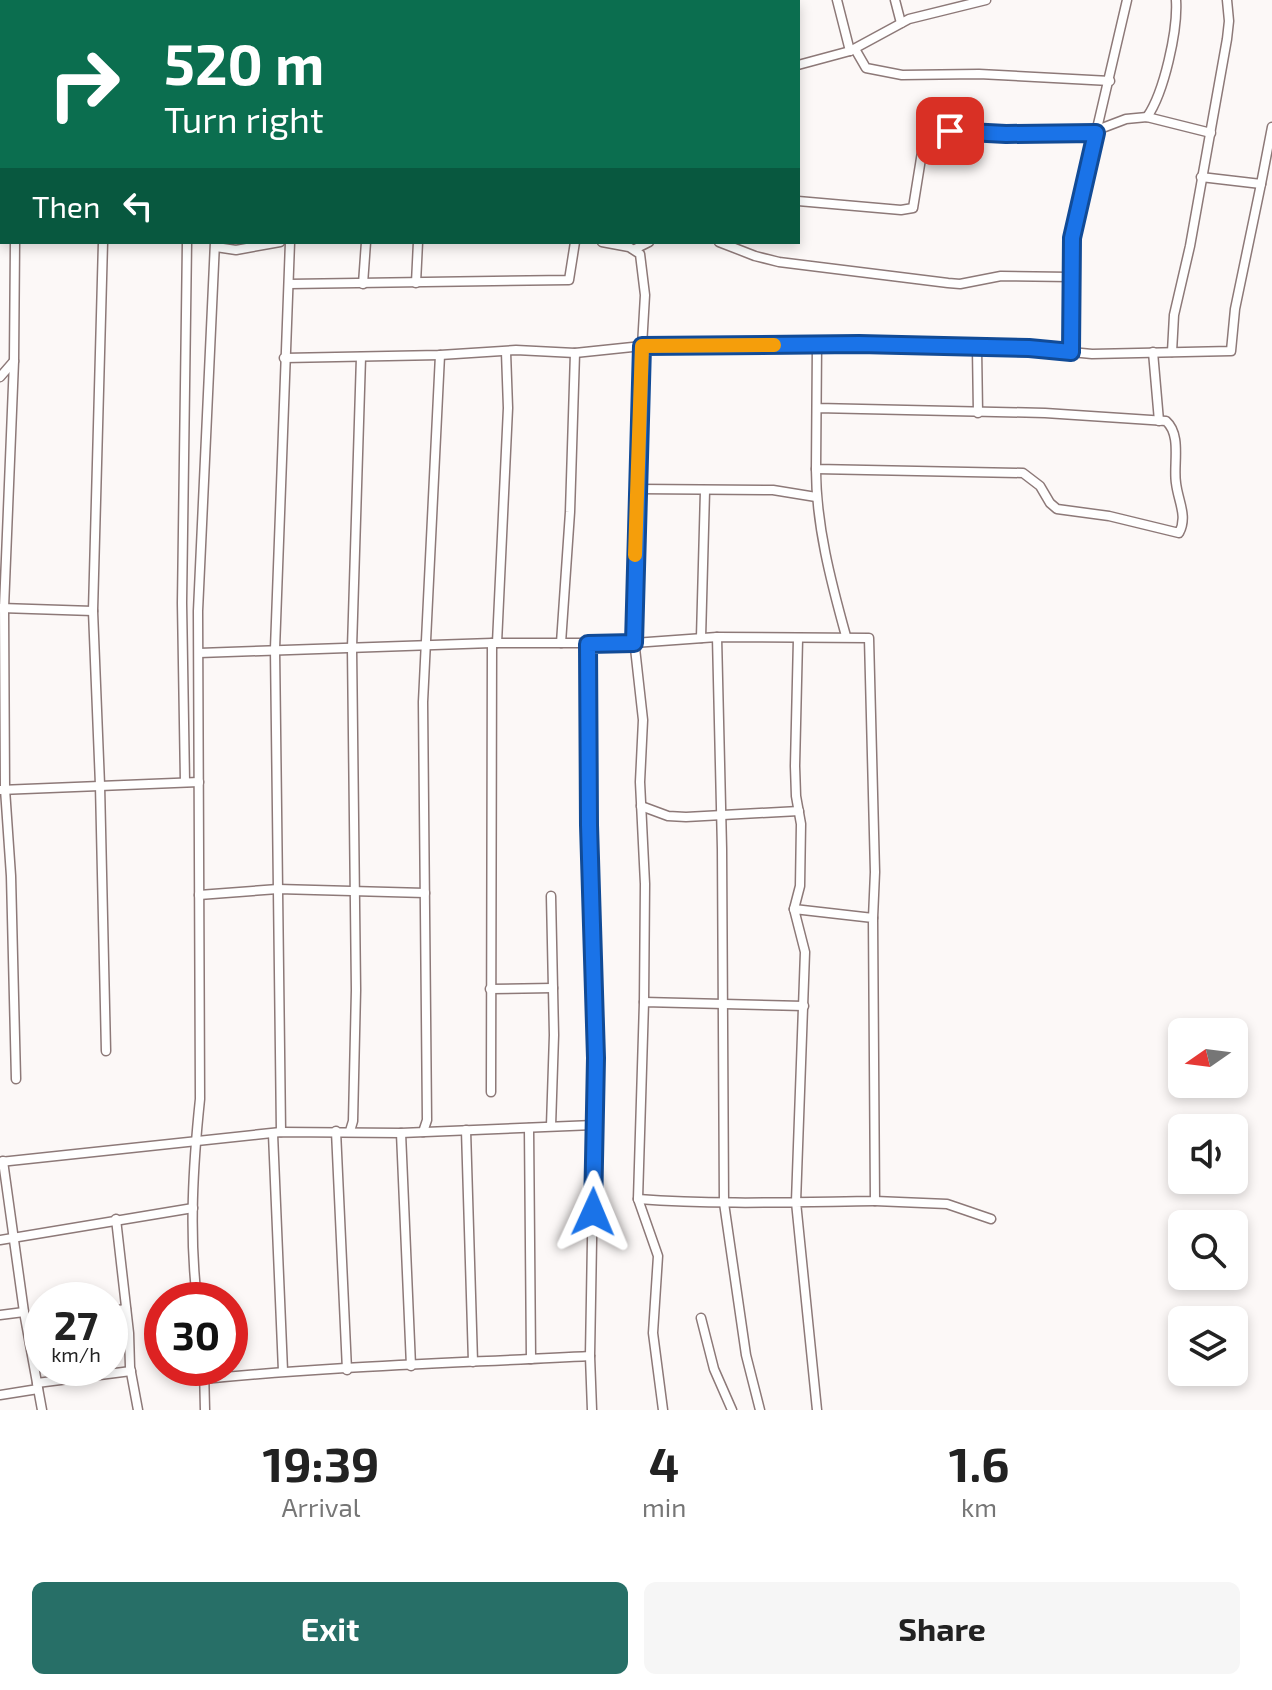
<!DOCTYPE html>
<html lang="en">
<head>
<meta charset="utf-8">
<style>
	body { margin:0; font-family:"Exo 2",sans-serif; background:#f6f6f6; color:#222; height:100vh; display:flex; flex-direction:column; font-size:30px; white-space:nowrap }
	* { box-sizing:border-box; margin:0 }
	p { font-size:26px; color:#767676 }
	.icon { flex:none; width:44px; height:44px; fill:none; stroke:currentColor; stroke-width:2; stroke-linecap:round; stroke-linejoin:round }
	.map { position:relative; height:1410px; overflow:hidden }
	.details { display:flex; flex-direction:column; background:#fff; flex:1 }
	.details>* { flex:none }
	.top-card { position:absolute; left:0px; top:0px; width:800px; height:244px; box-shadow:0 4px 12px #0003; background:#0b6e4f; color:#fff; overflow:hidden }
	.needle { width:52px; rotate:256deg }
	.tools { position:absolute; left:1168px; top:1018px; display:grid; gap:16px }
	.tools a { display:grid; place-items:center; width:80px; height:80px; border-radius:12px; background:#fff; box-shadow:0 4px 12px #0003; font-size:40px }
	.speed { position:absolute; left:24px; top:1282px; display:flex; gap:16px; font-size:40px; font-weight:700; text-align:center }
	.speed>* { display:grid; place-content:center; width:104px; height:104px; border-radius:50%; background:#fff; box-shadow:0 4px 12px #0003; line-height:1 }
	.speed small { font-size:20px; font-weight:400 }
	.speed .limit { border:12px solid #d22; background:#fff; color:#111 }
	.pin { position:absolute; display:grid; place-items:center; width:68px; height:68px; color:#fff; margin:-34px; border-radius:16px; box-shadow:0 4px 12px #0006 }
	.me { position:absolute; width:88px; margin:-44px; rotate:1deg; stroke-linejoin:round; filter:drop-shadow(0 0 6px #0008) }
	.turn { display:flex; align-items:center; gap:28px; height:168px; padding:0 32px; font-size:36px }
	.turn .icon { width:104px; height:104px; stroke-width:2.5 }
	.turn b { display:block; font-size:56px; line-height:68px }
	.then { display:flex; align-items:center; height:76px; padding:0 32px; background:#0003; gap:16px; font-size:30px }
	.eta { display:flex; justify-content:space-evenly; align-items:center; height:136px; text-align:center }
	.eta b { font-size:48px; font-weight:700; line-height:56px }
	.primary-button { display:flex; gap:16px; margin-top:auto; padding:16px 32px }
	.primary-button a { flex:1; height:92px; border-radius:12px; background:#276f67; color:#fff; font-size:32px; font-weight:700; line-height:92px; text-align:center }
	.primary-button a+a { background:#f6f6f6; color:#222 }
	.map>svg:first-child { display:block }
</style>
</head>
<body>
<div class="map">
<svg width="1272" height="1410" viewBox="0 0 1272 1410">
	<rect width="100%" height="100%" fill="#fcf8f7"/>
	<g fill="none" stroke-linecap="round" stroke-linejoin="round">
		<defs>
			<g id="street">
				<polyline points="42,0 42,2"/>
				<polyline points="113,0 113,2"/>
				<polyline points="249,0 250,2"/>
				<polyline points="320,0 320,2"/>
				<polyline points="373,0 373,2"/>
				<polyline points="407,0 407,2"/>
				<polyline points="475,0 475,2"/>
				<polyline points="579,0 579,2"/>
				<polyline points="621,0 622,2"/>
				<polyline points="672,0 672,2"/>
				<polyline points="738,0 738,2"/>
				<polyline points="782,0 782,2"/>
				<polyline points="837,0 850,51"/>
				<polyline points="895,0 901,23"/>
				<polyline points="0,36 2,36"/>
				<polyline points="855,49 866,68 902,75 979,74 1110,81"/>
				<polyline points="798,65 850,51 909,19 986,0"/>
				<path d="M1147,117C1164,93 1178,30 1176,0"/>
				<polyline points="0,125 2,125"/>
				<polyline points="1097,130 1126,119 1147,117 1211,133"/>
				<polyline points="1201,177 1261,184 1272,127"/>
				<polyline points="798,201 901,210 913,208 923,146 928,132 1096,133"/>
				<polyline points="0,238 2,236"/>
				<polyline points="15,242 14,361 4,608 5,789 11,876 16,1079"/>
				<polyline points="103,242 93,611 100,785 106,1051"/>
				<polyline points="719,242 755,256 779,262 948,283 960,284 1001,276 1071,277"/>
				<polyline points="216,247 236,250 280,242"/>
				<polyline points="635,249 649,242"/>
				<polyline points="416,283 418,242"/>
				<polyline points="289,284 569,280 575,242"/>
				<polyline points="363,284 366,242"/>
				<path d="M817,344L816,469L1023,473L1040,486L1050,503L1057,509L1109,516L1179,533C1188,516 1178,501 1176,483C1173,465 1182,435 1166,421L1045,413L817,408"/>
				<polyline points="977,348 978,413"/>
				<polyline points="1071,352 1071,250 1074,227 1127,0"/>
				<polyline points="1153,352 1159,421"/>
				<polyline points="1172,352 1174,315 1190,246 1227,39 1229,21 1227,0"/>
				<polyline points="284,358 440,355 516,350 575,353 642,346 645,295 640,254 629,247 602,242"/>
				<polyline points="0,377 14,361"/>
				<path d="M816,469C816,525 831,582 846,636"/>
				<polyline points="638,489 773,490 816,497"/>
				<polyline points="1,608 93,611"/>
				<polyline points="717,637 722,849 724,1203 746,1355 760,1410"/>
				<polyline points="701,638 705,491"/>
				<polyline points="497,643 508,408 506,352"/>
				<polyline points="561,643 570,512 575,353"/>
				<polyline points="588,644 589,825 596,1058 594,1125"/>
				<polyline points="199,653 492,643 634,643 717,637 869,638 875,872 873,918"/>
				<polyline points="185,782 182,603 187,242"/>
				<polyline points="0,790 199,782"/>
				<polyline points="641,806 668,816 686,817 799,811"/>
				<polyline points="199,895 278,889 425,893"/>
				<polyline points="551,896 554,1035 551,1126"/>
				<polyline points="794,909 800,886 801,824 796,796 795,766 798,639"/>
				<polyline points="490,989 553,988"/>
				<polyline points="644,1002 645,884 640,782 643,720 632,621 642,346 859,344 1029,348 1092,354 1231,351 1235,309 1261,184"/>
				<polyline points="491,1092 492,643"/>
				<polyline points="529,1128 531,1359"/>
				<polyline points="466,1130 473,1362"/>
				<polyline points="336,1131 347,1370"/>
				<polyline points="350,1131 353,1121 356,990 352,648 361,357"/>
				<polyline points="281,1132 275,649 290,242"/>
				<polyline points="423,1132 427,1120 423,702 440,355"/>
				<polyline points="401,1133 411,1366"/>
				<polyline points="273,1134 283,1371"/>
				<polyline points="3,1161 24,1312 42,1410"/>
				<polyline points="0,1162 281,1132 401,1133 594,1125 590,1356 592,1410"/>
				<path d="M638,1199C717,1205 796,1202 875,1201L873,918L794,909L805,952L796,1202L817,1410"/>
				<polyline points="875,1201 947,1204 991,1219"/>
				<polyline points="116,1219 129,1333 130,1367 138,1410"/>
				<polyline points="0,1240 193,1208"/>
				<path d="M197,1300C189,1233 193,1166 200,1099L198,611L215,242"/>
				<polyline points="110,1311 126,1309"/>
				<polyline points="0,1315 24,1312"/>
				<polyline points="701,1318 714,1369 732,1410"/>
				<polyline points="27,1326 42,1323"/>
				<polyline points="204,1368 205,1410"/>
				<path d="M204,1379C332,1366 461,1363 590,1356"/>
				<polyline points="37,1383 131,1371"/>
				<polyline points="0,1395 38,1389"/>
				<polyline points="663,1410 653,1333 658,1256 638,1199 644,1002 804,1006"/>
			</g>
		</defs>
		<!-- street casing -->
		<use href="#street" stroke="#8d7978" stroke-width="11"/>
		<!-- street -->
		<use href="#street" stroke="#fff" stroke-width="8"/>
	</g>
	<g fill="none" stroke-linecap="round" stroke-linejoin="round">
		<defs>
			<polyline id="route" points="593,1212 596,1058 589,825 588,644 634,643 642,346 859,344 1029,348 1071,352 1072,238 1096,133 1006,134 950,131"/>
		</defs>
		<!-- route casing -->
		<use href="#route" stroke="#114b97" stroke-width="20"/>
		<!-- route -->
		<use href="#route" stroke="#1a73e8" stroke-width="14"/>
		<!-- slow -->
		<polyline stroke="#f59e0b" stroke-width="14" points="635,555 642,346 774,345"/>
	</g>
</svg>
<div class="tools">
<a><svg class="needle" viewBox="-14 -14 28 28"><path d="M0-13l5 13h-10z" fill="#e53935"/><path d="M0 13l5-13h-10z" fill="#767676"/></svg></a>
<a><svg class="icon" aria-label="sound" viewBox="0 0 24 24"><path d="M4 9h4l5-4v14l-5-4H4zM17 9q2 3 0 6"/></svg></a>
<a><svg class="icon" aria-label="search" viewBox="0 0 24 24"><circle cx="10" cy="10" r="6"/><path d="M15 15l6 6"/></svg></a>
<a><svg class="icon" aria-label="layers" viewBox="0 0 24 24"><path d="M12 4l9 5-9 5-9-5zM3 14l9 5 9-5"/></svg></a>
</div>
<div class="speed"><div>27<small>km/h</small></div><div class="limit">30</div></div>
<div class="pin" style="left:950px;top:131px;background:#d93025"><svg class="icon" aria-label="arrive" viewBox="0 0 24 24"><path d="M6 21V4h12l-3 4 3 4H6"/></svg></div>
<svg class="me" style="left:593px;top:1212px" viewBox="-20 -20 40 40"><path d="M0-17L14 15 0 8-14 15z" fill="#1a73e8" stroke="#fff" stroke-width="4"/></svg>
<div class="top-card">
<div class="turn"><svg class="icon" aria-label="right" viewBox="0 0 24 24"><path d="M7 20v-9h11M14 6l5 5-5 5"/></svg><div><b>520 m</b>Turn right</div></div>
<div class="then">Then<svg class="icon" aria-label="left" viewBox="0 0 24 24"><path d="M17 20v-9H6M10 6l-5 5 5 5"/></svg></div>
</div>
</div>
<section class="details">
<div class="eta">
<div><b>19:39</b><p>Arrival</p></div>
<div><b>4</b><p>min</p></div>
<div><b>1.6</b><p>km</p></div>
</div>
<div class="primary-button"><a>Exit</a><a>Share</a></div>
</section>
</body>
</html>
